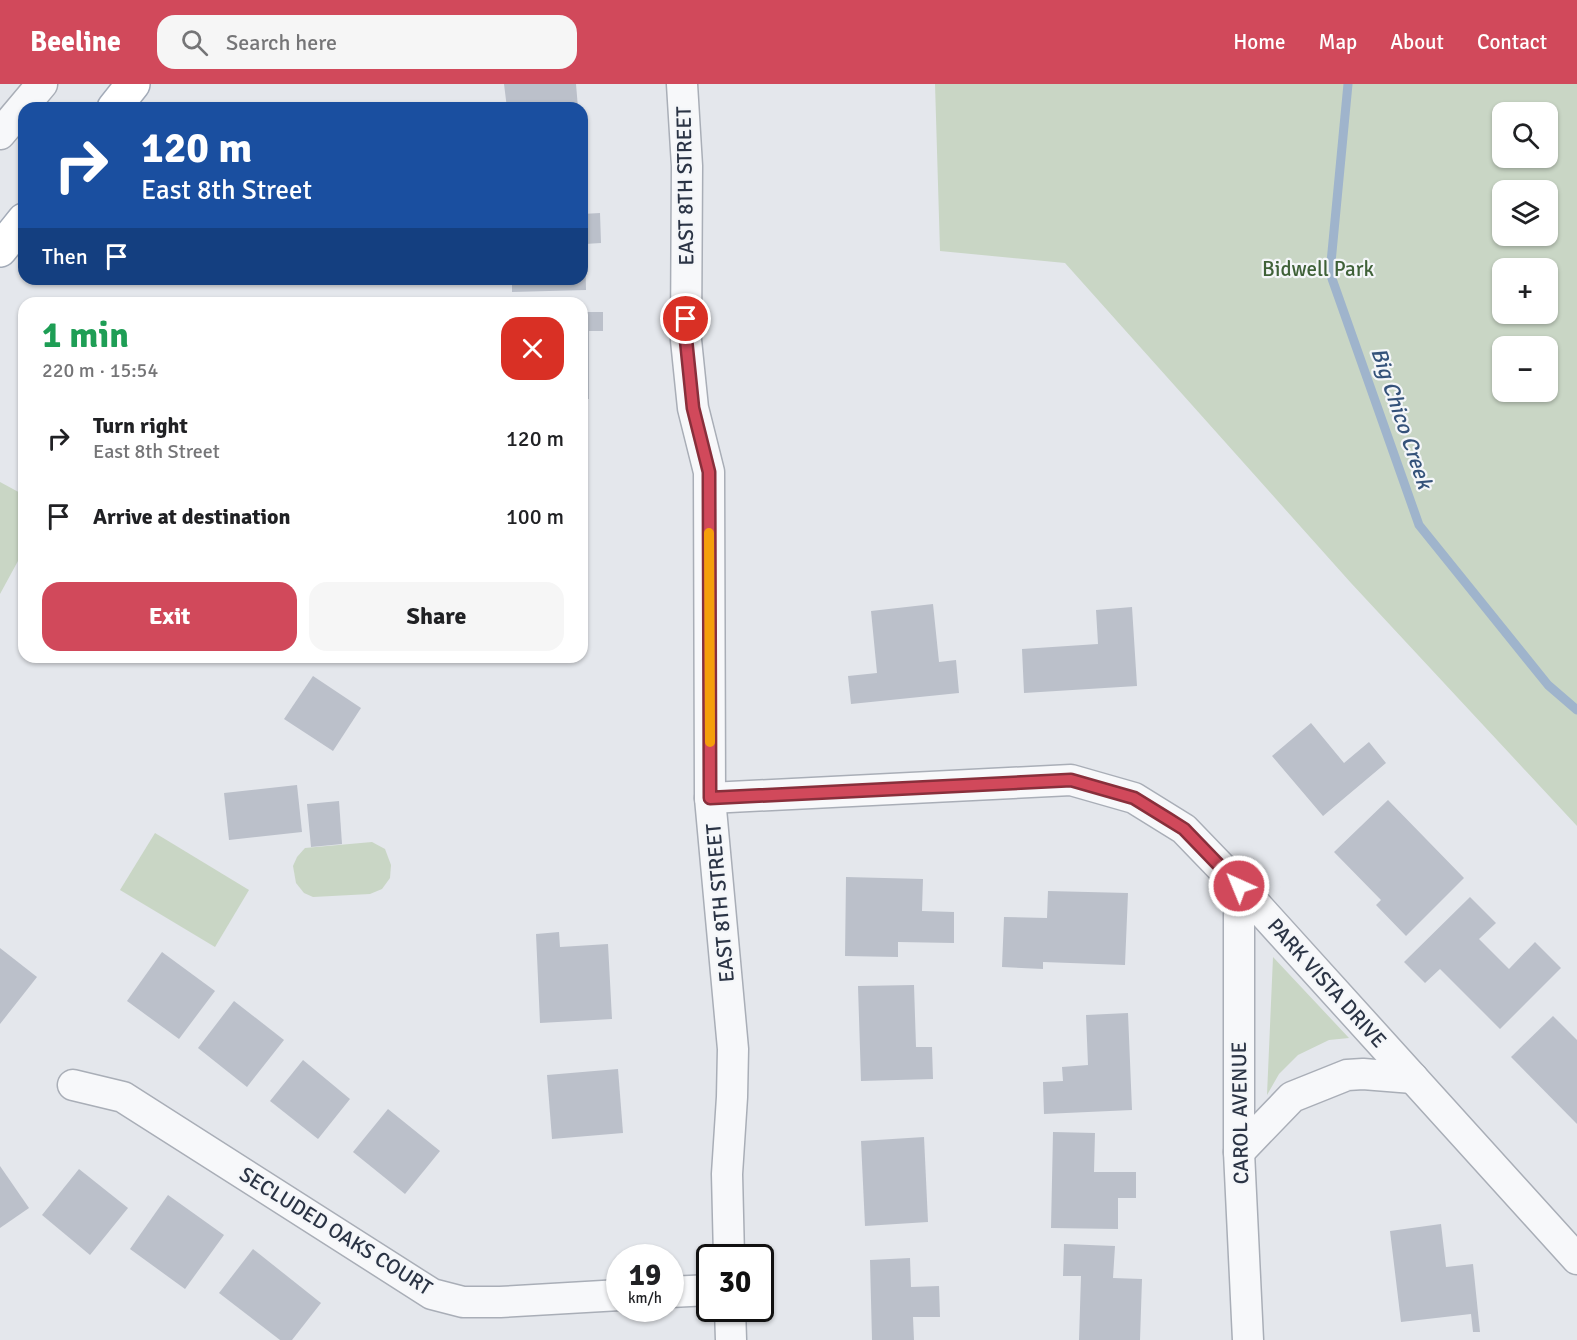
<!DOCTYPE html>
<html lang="en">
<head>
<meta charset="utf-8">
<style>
	body { margin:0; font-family:Signika,sans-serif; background:#f6f6f6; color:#202124; height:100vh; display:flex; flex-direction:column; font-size:22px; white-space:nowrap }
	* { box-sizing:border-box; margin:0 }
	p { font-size:20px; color:#757577 }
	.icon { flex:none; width:33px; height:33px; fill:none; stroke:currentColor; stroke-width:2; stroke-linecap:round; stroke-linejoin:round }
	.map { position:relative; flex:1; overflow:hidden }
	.panel { position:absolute; left:18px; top:213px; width:570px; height:366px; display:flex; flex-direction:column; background:#fff; border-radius:18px; box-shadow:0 2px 4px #0004 }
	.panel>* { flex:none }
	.banner { position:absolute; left:18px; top:18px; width:570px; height:183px; border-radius:18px; box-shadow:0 2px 4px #0004; background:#1a4fa0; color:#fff; overflow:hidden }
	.tools { position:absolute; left:1492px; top:18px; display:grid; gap:12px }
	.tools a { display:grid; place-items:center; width:66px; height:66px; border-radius:12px; background:#fff; box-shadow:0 2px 4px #0004; font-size:30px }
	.speed { position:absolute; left:606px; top:1160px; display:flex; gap:12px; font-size:30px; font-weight:700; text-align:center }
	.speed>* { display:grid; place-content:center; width:78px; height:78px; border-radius:50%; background:#fff; box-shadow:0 2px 4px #0004; line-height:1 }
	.speed small { font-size:15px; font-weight:400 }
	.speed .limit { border:3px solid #111; border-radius:9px; background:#fff; color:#111 }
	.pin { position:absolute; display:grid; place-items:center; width:51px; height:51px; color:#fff; margin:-26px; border:3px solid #fff; border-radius:50%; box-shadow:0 2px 6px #0007 }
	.me { position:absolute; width:66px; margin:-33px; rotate:316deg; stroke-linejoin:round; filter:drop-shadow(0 0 4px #0008) }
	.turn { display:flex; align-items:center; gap:21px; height:126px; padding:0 24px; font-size:27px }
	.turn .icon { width:78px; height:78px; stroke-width:2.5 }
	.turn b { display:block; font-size:42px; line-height:51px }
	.then { display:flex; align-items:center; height:57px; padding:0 24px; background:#0003; gap:12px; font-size:22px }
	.round { display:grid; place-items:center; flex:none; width:63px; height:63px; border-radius:18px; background:#f6f6f6 }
	.head { display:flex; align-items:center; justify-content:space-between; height:102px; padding:0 24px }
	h1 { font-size:36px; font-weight:800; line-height:45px; color:#1e9e55 }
	.cta { display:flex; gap:12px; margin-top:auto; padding:12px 24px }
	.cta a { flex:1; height:69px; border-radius:18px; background:#d1495b; color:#fff; font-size:24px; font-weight:800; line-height:69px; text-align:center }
	.cta a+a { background:#f6f6f6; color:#202124 }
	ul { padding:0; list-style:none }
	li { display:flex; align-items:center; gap:18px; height:78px; padding:0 24px }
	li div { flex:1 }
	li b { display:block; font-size:22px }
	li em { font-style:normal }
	header { display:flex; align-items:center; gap:36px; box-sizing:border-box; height:84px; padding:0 30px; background:#d1495b; color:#fff }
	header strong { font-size:28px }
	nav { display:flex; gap:33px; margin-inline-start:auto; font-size:21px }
	.search { width:420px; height:54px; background:#f6f6f6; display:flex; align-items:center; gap:15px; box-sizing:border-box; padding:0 21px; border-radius:18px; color:#757577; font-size:22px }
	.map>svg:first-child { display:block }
</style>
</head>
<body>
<header>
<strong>Beeline</strong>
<div class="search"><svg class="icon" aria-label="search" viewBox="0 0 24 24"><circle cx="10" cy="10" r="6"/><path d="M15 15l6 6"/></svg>Search here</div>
<nav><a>Home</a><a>Map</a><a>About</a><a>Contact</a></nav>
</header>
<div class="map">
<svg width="1577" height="1256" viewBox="0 0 1577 1256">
	<rect width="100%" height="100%" fill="#e4e7ec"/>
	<!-- green -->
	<g fill="#c9d6c5" fill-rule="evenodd">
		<path d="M935,0H1577V742L1351,499L1065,179L940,167ZM1503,28H1548V74H1503ZM1503,106H1548V152H1503ZM1503,184H1548V230H1503ZM1503,262H1548V308H1503Z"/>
		<polygon points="0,398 24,411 24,466 0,510"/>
		<polygon points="155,749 249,806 215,863 120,806"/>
		<polygon points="372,758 385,765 391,781 390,794 382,805 370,810 313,813 304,809 296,799 293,782 297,773 305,764"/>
		<polygon points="1273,873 1349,954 1329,956 1298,971 1279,990 1267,1011"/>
	</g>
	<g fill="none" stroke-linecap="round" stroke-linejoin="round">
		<!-- stream -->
		<polyline stroke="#9fb4cc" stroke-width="9" points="1348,0 1330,189 1419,441 1548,601 1577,626"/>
	</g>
	<!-- building -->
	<g fill="#bbc0ca">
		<polygon points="504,0 576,0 578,24 507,24"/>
		<polygon points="600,129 601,159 585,160 586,206 512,208 512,195 582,195 582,130"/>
		<polygon points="582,228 603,228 603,247 589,247 589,315 582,315"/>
		<polygon points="933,520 939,578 956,576 959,609 851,620 848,592 877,589 871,527"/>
		<polygon points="1132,523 1137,602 1024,609 1022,565 1098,560 1096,526"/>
		<polygon points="313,592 361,624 333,667 284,635"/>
		<polygon points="1311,639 1344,679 1369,658 1386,679 1323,732 1272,672"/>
		<polygon points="297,701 302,748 229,756 224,709"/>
		<polygon points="1388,716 1464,794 1406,852 1376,821 1381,816 1334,768"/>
		<polygon points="339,717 342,760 311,763 307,720"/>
		<polygon points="846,793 923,795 922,827 954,828 954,859 898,858 898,873 845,872"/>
		<polygon points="1048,807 1128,809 1125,881 1043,878 1043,885 1002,883 1004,833 1047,834"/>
		<polygon points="1470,813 1496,839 1479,855 1509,885 1535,858 1561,884 1500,945 1440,885 1425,899 1404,878"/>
		<polygon points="559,848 560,863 608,860 612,935 540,939 536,850"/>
		<polygon points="0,864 37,893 0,940"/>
		<polygon points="162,868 215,907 179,955 127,917"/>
		<polygon points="914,901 916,963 932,963 933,995 861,997 858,902"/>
		<polygon points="234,917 284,956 247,1003 198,964"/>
		<polygon points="1128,929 1132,1026 1044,1030 1043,998 1063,997 1062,983 1088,981 1086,931"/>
		<polygon points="1553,932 1577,956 1577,1040 1511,973"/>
		<polygon points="303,976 350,1015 318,1055 270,1017"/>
		<polygon points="618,985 623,1049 552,1055 547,991"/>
		<polygon points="388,1025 440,1067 405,1110 353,1068"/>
		<polygon points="1053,1048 1095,1049 1094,1088 1136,1088 1136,1114 1118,1114 1118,1145 1051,1144"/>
		<polygon points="924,1053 928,1138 865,1142 861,1057"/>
		<polygon points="0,1082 29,1124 0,1144"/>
		<polygon points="79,1085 128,1124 90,1171 42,1131"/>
		<polygon points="168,1111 224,1151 185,1205 130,1165"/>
		<polygon points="1441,1140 1446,1183 1473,1180 1480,1248 1473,1248 1471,1230 1401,1238 1390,1147"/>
		<polygon points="1064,1160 1115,1162 1113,1194 1142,1195 1140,1256 1079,1256 1081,1192 1063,1192"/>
		<polygon points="253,1165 321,1219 292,1256 280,1256 219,1209"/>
		<polygon points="910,1174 911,1203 939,1202 940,1233 913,1233 914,1256 872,1256 870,1176"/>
	</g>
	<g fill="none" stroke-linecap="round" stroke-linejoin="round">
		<defs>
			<g id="minor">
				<polyline points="682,0 687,82 686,256 693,324 709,388 710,714 733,965 732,1013 727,1090 729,1173"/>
				<polyline points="0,50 42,0"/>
				<polyline points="710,714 1071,696 1134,714 1184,745 1239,802 1577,1175"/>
				<polyline points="1239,802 1239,1068 1248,1256"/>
				<polyline points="73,1001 123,1013 432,1210 463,1218 500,1218 620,1211"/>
				<polyline points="1239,1068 1292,1013 1347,991 1363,990 1413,994"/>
				<polyline points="670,1208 710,1206"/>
				<polyline points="730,1224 731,1256"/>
			</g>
			<g id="major">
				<polyline points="114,24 133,0"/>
				<polyline points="0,166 24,136"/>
			</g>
		</defs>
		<!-- minor casing -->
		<use href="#minor" stroke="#a9aeb7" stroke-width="33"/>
		<!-- major casing -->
		<use href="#major" stroke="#a3abb8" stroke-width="36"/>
		<!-- minor -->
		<use href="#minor" stroke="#f7f8fa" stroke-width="30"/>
		<!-- major -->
		<use href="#major" stroke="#fff" stroke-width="33"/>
	</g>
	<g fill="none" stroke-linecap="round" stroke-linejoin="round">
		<defs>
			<polyline id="route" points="686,235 686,256 693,324 709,388 710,714 1071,696 1134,714 1168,735 1184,745 1239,802"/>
		</defs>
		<!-- route casing -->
		<use href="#route" stroke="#882f3b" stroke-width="15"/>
		<!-- route -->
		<use href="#route" stroke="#d1495b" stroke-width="10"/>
		<!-- slow -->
		<polyline stroke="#f59e0b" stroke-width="10" points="709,449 710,658"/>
	</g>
	<g text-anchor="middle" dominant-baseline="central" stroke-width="4.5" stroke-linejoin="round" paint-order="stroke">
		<!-- street labels -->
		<g font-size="21" fill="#2b3445" stroke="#f4f6f9">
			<text transform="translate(685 102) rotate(-91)">EAST 8TH STREET</text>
			<text transform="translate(720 819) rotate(-95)">EAST 8TH STREET</text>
			<text transform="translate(1327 899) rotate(48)">PARK VISTA DRIVE</text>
			<text transform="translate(1240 1029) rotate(-91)">CAROL AVENUE</text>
			<text transform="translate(336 1147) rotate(32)">SECLUDED OAKS COURT</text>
		</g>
		<!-- park labels -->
		<g font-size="21" fill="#3f6138" stroke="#f4f6f9">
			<text x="1318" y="185">Bidwell Park</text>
		</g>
		<!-- water labels -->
		<g font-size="22" font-style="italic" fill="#34527a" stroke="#f4f6f9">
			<text transform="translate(1402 334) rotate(71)">Big Chico Creek</text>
		</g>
	</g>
</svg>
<div class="tools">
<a><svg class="icon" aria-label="search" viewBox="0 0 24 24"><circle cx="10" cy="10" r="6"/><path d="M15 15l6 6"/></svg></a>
<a><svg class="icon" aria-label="layers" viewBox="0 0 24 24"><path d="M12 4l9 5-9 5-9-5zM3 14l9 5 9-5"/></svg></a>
<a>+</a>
<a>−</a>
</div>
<div class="speed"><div>19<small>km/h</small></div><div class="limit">30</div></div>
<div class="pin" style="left:686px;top:235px;background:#d93025"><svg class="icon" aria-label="arrive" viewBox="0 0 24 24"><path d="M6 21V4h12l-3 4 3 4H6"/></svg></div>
<svg class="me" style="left:1239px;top:802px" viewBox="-20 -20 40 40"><circle r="17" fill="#d1495b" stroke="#fff" stroke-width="3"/><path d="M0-11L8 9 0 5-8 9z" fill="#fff"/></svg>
<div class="banner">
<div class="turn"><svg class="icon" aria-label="right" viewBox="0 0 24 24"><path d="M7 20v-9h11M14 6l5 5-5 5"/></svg><div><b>120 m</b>East 8th Street</div></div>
<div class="then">Then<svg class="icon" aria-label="arrive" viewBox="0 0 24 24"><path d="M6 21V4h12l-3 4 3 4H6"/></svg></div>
</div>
<section class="panel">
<div class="head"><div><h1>1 min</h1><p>220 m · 15:54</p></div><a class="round" style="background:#d93025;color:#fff"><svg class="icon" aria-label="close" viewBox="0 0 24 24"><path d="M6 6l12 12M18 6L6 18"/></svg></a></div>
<ul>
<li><svg class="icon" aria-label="right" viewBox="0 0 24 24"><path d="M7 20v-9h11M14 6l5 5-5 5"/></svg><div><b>Turn right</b><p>East 8th Street</p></div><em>120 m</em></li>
<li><svg class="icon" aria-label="arrive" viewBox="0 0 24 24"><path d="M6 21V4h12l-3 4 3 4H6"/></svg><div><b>Arrive at destination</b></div><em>100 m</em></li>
</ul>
<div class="cta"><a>Exit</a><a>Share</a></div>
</section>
</div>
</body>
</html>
